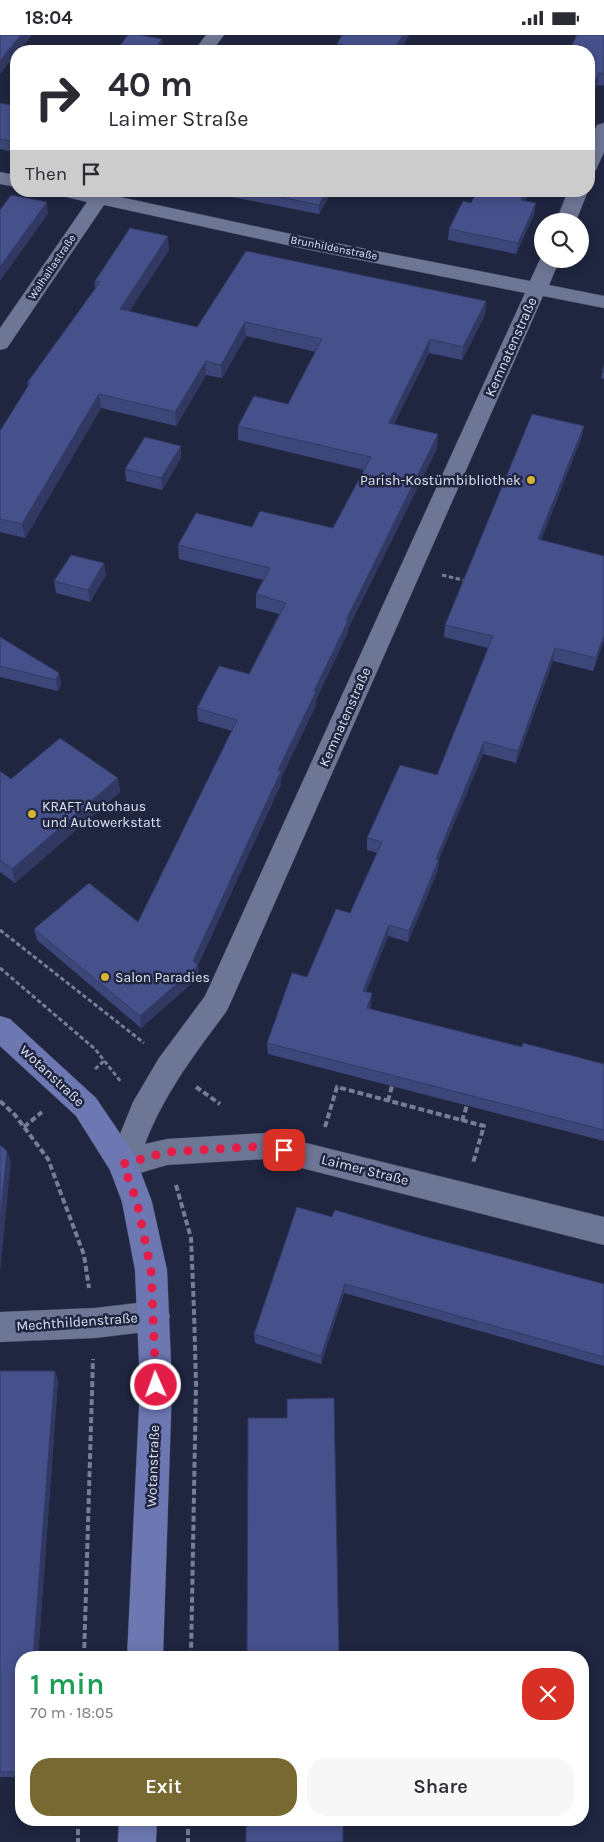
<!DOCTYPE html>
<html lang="en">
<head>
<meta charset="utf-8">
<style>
	body { margin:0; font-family:Karla,sans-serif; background:#f7f7f7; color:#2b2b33; height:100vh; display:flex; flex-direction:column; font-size:19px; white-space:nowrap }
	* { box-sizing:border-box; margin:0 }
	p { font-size:16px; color:#7c7c81 }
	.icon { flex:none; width:28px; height:28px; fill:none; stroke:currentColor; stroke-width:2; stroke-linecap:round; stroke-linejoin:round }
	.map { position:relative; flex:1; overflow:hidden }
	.details { position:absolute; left:15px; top:1616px; width:574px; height:175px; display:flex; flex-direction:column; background:#fff; border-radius:20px; box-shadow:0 2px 12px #0003 }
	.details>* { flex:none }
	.banner { position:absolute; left:10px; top:10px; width:585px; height:152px; border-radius:20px; box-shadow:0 2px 12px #0003; background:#fff; color:#2b2b33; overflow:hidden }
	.buttons { position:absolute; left:534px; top:178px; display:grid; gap:10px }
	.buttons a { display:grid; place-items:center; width:55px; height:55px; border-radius:50%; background:#fff; box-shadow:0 2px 12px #0003; font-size:25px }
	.pin { position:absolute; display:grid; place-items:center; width:42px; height:42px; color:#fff; margin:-21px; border-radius:10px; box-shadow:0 2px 8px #0006 }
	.me { position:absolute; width:55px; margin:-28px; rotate:358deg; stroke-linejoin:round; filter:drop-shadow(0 0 4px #0008) }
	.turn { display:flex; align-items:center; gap:18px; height:105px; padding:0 15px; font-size:22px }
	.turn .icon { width:65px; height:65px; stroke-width:2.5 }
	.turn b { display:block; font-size:35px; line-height:42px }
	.then { display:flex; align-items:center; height:48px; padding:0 15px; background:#0003; gap:10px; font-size:19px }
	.round { display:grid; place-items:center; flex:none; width:52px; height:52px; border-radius:20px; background:#f7f7f7 }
	.overview { display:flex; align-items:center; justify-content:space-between; height:85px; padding:0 15px }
	h1 { font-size:30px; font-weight:600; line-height:38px; color:#1e9e55 }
	.button { display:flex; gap:10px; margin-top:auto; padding:10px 15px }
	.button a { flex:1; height:58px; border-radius:20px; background:#786933; color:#fff; font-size:20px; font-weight:600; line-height:58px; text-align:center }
	.button a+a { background:#f7f7f7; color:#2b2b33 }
	.status { display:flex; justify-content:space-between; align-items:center; height:35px; padding:0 25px; background:#fff; direction:ltr }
	.status svg { height:14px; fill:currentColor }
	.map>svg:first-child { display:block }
</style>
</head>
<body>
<div class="status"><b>18:04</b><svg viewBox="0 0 49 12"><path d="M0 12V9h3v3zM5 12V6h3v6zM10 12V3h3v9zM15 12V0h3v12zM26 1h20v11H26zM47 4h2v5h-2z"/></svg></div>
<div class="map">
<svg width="604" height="1807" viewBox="0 0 604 1807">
	<rect width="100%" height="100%" fill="#202640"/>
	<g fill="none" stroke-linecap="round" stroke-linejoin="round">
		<defs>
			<g id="street">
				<polygon points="206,0 224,0 212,16 194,16"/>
				<polygon points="604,88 604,117 596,135 589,137 589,109 597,90"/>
				<polygon points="0,137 16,140 16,152 0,149"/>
				<path d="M56,156H113L111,160L305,202L530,246L542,220V224H560L549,250L604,261V273L543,261L230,969L226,977C194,1020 164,1059 145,1109L167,1104L266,1098L604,1182V1210L266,1124L167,1130L123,1143L112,1139L108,1129L133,1067L159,1023L205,961L525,258L305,214L104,170L7,313L0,315V293L87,167L58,160Z"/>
				<polygon points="568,156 588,156 576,186 556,186"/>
				<polygon points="154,1266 165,1270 170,1281 165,1292 154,1296 95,1303 0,1307 0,1277 95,1273"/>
			</g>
			<g id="secondary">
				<polygon points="0,981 10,984 96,1063 134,1119 152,1167 167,1235 172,1351 163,1622 127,1622 140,1351 135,1235 122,1167 110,1135 76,1081 0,1011"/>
				<polygon points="119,1785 157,1785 156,1807 118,1807"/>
			</g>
		</defs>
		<!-- street casing -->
		<use href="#street" stroke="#3c4157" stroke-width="1"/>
		<!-- secondary casing -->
		<use href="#secondary" stroke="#3c4157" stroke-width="1"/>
		<!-- path-far1 -->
		<g stroke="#787d93" stroke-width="3" stroke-dasharray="4.5 2.5" stroke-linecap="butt">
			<polyline points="442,540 467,546"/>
			<polyline points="0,895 144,1008"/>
			<polyline points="0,933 95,1014 121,1047"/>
			<polyline points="95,1034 104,1026"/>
		</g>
		<!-- path -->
		<g stroke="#787d93" stroke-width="4" stroke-dasharray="6 3" stroke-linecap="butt">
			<polyline points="196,1052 220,1069"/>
			<polyline points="0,1066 15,1080 48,1124 84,1220 89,1253"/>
			<polyline points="388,1066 392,1051"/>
			<polyline points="462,1086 467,1070"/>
			<polyline points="24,1092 42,1077"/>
			<polyline points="325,1092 337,1052 484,1091 473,1128"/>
			<polyline points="176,1150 191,1203 194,1275 196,1349 191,1622"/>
			<polyline points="84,1622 93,1324"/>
			<polyline points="78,1785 78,1807"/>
			<polyline points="188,1785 188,1807"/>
		</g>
		<!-- street -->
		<use href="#street" fill="#6e7695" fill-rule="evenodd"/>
		<!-- secondary -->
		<use href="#secondary" fill="#6d78b2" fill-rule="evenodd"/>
	</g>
	<!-- wall -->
	<g fill="#3c4678">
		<polygon points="604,0 604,48 603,51 597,50"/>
		<polygon points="337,9 400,16 337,16"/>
		<polygon points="0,68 16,71 16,118 0,114"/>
		<polygon points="201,156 332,156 319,179"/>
		<polygon points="478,156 530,156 525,166 534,180 516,219 448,205 449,194 471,168"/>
		<polygon points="169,215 129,276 197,292 486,266 485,280 462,325 429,318 394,389 438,399 437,413 348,594 347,599 316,665 316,670 281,743 281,749 198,930 199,942 141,993 37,905 34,894 138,887 232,696 198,686 197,673 249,639 279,579 256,573 256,559 263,545 179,524 178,510 252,492 333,493 364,435 238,405 238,391 288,369 316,317 246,301 222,343 206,340 176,391 101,373 25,503 0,497 0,396 28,352 27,348 95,254 95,246"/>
		<polygon points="604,330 604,344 601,343"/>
		<polygon points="584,391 581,404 541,505 604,605 593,636 553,626 516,728 483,719 439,824 438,835 408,907 388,901 366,957 371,969 370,974 522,1012 604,1029 604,1106 268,1019 267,1008 307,942 350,878 377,818 367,815 367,803 437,740 488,613 444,602 445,590"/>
		<polygon points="181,411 181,423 162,455 126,446 125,434"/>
		<polygon points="106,540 90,567 56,558 54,546"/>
		<polygon points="0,602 59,638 61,649 58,656 0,642"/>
		<polygon points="0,736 11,744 118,743 120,757 15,848 0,837"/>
		<polygon points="332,1182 423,1201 604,1249 604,1331 344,1258 321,1329 255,1308 254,1299"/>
		<polygon points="0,1336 58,1345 38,1622 21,1622 21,1742 0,1742"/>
	</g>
	<!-- shaded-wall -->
	<g fill="#313962">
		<polygon points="21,0 32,0 19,16 16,16 16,19 0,39 0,26"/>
		<polygon points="403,0 409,0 400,16 393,16"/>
		<polygon points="162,4 163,16 153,16"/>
		<polygon points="599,38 597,50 589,68 589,60"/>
		<polygon points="327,156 332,156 319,179 319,170"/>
		<polygon points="526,156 530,156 520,177 521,165"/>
		<polygon points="47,167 48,179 0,246 0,232"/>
		<polygon points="536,168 534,180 516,219 518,208"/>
		<polygon points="168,201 169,215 122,288 120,274"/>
		<polygon points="486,266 485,280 462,325 463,312"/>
		<polygon points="245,287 246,301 222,343 221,330"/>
		<polygon points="430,304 429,318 388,401 389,388"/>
		<polygon points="206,326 206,340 176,391 175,377"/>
		<polygon points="99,359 101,373 25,503 22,489"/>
		<polygon points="584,391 581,404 536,517 538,504"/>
		<polygon points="438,399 437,413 348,594 347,599 316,665 316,670 281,743 281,749 197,931 198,930 199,942 141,993 140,981 193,926 346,585"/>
		<polygon points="181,411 181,423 162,455 161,443"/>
		<polygon points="104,528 106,540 90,567 88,555"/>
		<polygon points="604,600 604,605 593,636 596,623"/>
		<polygon points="555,613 553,626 516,728 518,716"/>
		<polygon points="59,638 61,649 58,656 56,645"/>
		<polygon points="484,707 483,719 439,824 438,835 408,907 409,896 436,824"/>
		<polygon points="118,743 120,757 15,848 12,834"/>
		<polygon points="389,890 388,901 362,967 363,956"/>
		<polygon points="372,958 371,969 366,984 367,973"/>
		<polygon points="7,1116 11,1127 0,1238 0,1188"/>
		<polygon points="345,1249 344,1258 321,1329 321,1321"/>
		<polygon points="55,1336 58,1345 38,1622 33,1622"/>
	</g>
	<!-- building -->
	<g fill="#46518c" stroke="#313962">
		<polygon points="0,0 21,0 0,26"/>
		<polygon points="128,0 139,0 162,4 153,16 116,16"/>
		<polygon points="342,0 403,0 393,16 382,16 337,9"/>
		<polygon points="577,0 604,0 604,39 599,38 589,60 589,16 569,16"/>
		<polygon points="0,68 16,71 16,107 0,104"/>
		<polygon points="251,156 327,156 319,170"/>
		<polygon points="478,156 526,156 521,165 536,168 518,208 449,194 463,166 471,168"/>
		<polygon points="11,160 47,167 0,232 0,175"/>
		<polygon points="130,193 168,201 120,274 197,292 246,216 486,266 463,312 430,304 389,388 438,399 346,585 348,586 314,656 316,657 278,735 281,736 193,926 198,930 140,981 34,894 89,848 138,887 237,685 197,673 219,631 249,639 286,568 256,559 270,533 178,510 196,478 252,492 260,476 333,493 371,422 238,391 254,361 288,369 322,304 245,287 221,330 206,326 175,377 99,359 22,489 0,484 0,396 30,348 27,348 100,247 95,246"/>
		<polygon points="604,330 604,337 602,336"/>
		<polygon points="532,379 584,391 538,504 604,521 604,600 596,623 555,613 518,716 484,707 436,824 439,824 409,896 389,890 363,956 372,958 367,973 522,1012 523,1008 604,1029 604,1095 267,1008 292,938 307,942 336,874 350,878 382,807 367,803 400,730 437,740 493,601 445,590"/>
		<polygon points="145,402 181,411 161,443 125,434"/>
		<polygon points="71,520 104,528 88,555 54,546"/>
		<polygon points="0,602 59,638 56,645 0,631"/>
		<polygon points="60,703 118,743 12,834 0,825 0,736 11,744"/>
		<polygon points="0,1110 7,1116 0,1188"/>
		<polygon points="297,1172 332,1182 335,1175 423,1201 604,1249 604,1322 345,1249 321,1321 254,1299"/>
		<polygon points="0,1336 55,1336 33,1622 21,1622 21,1737 0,1737"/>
		<polygon points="334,1363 339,1622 247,1622 248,1383 287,1383 287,1364"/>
		<rect x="246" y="1785" width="97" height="22"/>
	</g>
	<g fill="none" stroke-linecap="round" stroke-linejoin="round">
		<!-- route -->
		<polyline stroke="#e11d48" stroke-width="9" stroke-dasharray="0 16.2" points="156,1350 151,1235 137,1167 123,1129 167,1117 266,1111 284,1115"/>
	</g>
	<!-- markers -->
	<g fill="#d6b534" stroke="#202640" stroke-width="2">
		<circle cx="531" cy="445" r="5"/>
		<circle cx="32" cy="779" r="5"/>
		<circle cx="105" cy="942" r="5"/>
	</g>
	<g text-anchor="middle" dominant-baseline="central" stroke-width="5" stroke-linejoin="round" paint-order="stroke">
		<!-- far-street labels -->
		<g font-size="11" fill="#dce1f2" stroke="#202640">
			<text transform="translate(334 213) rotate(11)">Brunhildenstraße</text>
			<text transform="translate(52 232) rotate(-56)">Walhallastraße</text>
		</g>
		<!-- street labels -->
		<g font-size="14" fill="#dce1f2" stroke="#202640">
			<text transform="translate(511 312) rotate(-66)">Kemnatenstraße</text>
			<text transform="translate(345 682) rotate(-66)">Kemnatenstraße</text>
			<text transform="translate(52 1041) rotate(43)">Wotanstraße</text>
			<text transform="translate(365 1135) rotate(14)">Laimer Straße</text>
			<text transform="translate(77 1287) rotate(-4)">Mechthildenstraße</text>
			<text transform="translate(153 1431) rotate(-88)">Wotanstraße</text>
		</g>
		<!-- poi labels -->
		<g font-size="14" fill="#dce1f2" stroke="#202640" text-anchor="start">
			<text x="521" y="445" text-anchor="end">Parish-Kostümbibliothek</text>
			<text x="42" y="771">KRAFT Autohaus<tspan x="42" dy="16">und Autowerkstatt</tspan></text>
			<text x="115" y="942">Salon Paradies</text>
		</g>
	</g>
</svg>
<div class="buttons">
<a><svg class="icon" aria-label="search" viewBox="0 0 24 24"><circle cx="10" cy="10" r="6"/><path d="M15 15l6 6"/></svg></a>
</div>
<div class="pin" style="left:284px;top:1115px;background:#d93025"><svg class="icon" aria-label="arrive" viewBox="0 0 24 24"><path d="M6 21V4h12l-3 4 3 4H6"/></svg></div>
<svg class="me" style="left:156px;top:1350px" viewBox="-20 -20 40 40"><circle r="17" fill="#e11d48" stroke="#fff" stroke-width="3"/><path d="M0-11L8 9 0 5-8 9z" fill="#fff"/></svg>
<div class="banner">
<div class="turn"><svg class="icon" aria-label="right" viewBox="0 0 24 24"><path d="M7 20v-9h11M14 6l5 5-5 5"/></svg><div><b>40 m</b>Laimer Straße</div></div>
<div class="then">Then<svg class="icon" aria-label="arrive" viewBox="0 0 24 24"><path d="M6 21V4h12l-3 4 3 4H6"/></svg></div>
</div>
<section class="details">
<div class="overview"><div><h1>1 min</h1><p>70 m · 18:05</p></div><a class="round" style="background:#d93025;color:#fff"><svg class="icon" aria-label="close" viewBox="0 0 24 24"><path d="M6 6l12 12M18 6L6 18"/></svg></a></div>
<div class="button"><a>Exit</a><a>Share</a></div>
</section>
</div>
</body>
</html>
